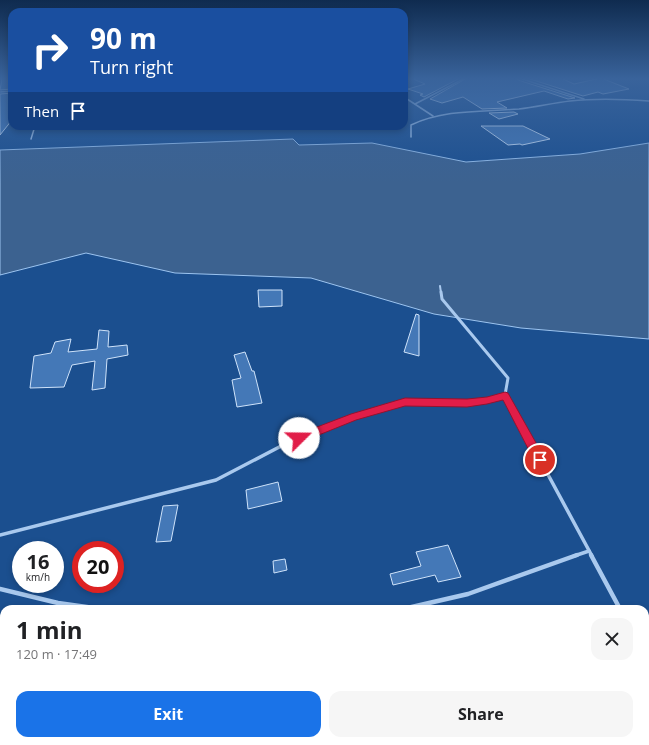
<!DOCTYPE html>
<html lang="en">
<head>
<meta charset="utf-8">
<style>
	body { margin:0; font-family:"Open Sans",sans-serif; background:#f6f6f6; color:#202124; height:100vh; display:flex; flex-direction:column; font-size:15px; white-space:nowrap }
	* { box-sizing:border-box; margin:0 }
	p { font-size:13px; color:#757577 }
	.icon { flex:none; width:22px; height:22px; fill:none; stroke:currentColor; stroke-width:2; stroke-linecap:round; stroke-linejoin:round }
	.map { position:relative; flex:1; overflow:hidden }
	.panel { position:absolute; left:0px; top:605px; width:649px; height:140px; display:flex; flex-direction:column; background:#fff; border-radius:12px 12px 0 0; box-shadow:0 2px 6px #0003 }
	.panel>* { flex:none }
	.hud { position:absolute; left:8px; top:8px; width:400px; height:122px; border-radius:12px; box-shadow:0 2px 6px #0003; background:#1a4fa0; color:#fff; overflow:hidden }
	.speed { position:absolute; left:12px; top:541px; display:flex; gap:8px; font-size:20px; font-weight:700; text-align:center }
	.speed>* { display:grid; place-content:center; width:52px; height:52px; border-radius:50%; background:#fff; box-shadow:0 2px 6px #0003; line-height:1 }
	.speed small { font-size:10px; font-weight:400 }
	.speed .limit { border:6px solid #d22; background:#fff; color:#111 }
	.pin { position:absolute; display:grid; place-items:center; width:34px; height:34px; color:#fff; margin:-17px; border:2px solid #fff; border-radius:50%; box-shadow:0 1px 4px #0007 }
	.me { position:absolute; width:44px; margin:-22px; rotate:68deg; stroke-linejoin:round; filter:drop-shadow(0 0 3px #0008) }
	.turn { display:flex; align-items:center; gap:14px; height:84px; padding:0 16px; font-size:18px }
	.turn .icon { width:52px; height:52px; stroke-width:2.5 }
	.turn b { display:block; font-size:28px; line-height:34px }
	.then { display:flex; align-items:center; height:38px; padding:0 16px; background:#0003; gap:8px; font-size:15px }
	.round { display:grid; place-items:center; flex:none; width:42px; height:42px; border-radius:12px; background:#f6f6f6 }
	.head { display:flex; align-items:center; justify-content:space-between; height:68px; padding:0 16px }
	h1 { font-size:24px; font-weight:700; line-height:30px }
	.primary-button { display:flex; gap:8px; margin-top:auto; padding:8px 16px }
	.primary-button a { flex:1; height:46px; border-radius:12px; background:#1a73e8; color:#fff; font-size:16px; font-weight:700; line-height:46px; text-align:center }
	.primary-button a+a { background:#f6f6f6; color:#202124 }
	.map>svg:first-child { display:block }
</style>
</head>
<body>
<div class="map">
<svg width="649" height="745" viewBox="0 0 649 745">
	<rect width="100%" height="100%" fill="#1b4f8f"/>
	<!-- water -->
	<polygon fill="#3c6290" stroke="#9cc4f0" points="293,139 299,145 372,143 466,162 580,154 649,143 649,339 521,328 434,314 311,278 175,273 86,253 0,275 0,150"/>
	<!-- building -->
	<g fill="#4478b7" stroke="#cfe3fa">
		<polygon points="2,78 12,78 12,89 0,90"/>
		<polygon points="411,78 460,78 424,97 420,95 423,94 408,89 425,84"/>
		<polygon points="467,78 517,78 518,80 575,98 568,99 544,91 497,102 507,108 482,109 463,97 442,103 430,99"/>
		<polygon points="527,78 561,78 574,84 601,78 629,89 603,94 598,92 583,96"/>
		<polygon points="12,93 12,120 0,135 0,94"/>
		<polygon points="514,112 518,114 499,119 489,113"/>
		<polygon points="481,126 523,126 550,139 522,145 520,144 508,145"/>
		<polygon points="258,290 282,290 282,306 259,307"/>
		<polygon points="416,314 419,315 419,356 404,352"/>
		<polygon points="99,330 109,331 108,347 127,345 128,355 107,359 105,388 92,390 95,361 72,365 64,387 30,388 34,356 51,353 55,342 71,339 68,352 97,349"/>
		<polygon points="245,352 252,371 254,371 262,403 237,407 232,380 241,378 234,355"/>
		<polygon points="278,482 282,501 248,509 246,490"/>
		<polygon points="178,505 171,541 156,542 163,506"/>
		<polygon points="448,545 461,577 438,582 435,575 393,585 390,574 421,566 416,552"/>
		<polygon points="285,559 287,570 274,573 273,561"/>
	</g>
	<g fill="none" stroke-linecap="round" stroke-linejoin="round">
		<!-- service-far4 -->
		<g stroke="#a9c9ee" stroke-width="1.5">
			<polyline points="519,78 584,99"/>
			<polyline points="0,92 12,91"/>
			<polyline points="404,97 433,116"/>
			<polyline points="415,104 465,78"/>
			<path d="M411,137V125C445,109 482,112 519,109C536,107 553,103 570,101C596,98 623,99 649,101"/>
			<polyline points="31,139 35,126"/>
		</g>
		<!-- service-far3 -->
		<polyline stroke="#a9c9ee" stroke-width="2" points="440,286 441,293"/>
		<!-- service-far2 -->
		<g stroke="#a9c9ee" stroke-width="3">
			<polyline points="505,395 512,409"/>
			<polyline points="382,409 405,402 467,403 505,395 508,378 442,299 441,292"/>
		</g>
		<!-- service-far1 -->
		<g stroke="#a9c9ee" stroke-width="3.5">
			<polyline points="512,408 592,556"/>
			<polyline points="0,535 216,480 285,444 354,417 386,408"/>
			<polyline points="574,556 589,551"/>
		</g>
		<!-- service -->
		<g stroke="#a9c9ee" stroke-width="4.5">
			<polyline points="591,555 620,609"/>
			<polyline points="0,589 58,603 101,609"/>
			<polyline points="403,609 468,594 577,555"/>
			<polyline points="645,656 649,663"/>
		</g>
	</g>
	<!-- sky -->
	<linearGradient id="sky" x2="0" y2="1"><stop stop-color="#0f2b4f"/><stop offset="0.43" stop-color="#39639b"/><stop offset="1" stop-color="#39639b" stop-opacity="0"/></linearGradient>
	<rect width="649" height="183" fill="url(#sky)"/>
	<!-- route -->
	<polygon fill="#e11d48" stroke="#92132f" points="505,392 508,393 544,457 545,460 544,464 540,465 536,464 503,400 487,404 467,407 405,406 356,420 299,443 296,442 294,438 296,435 351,414 405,398 467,399 487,397"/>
</svg>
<div class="speed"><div>16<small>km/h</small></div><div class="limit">20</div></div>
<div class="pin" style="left:540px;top:460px;background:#d93025"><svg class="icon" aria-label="arrive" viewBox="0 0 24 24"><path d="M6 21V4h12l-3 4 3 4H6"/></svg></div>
<svg class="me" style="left:299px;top:438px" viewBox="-20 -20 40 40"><circle r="19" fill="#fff"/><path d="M0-13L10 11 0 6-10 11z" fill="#e11d48"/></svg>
<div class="hud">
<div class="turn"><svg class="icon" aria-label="right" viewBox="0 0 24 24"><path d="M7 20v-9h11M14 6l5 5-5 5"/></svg><div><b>90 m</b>Turn right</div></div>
<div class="then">Then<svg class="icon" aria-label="arrive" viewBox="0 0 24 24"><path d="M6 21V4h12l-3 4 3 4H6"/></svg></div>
</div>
<section class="panel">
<div class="head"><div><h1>1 min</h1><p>120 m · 17:49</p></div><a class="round"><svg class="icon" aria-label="close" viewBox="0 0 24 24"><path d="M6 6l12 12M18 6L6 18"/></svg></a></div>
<div class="primary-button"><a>Exit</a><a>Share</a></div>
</section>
</div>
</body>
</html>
